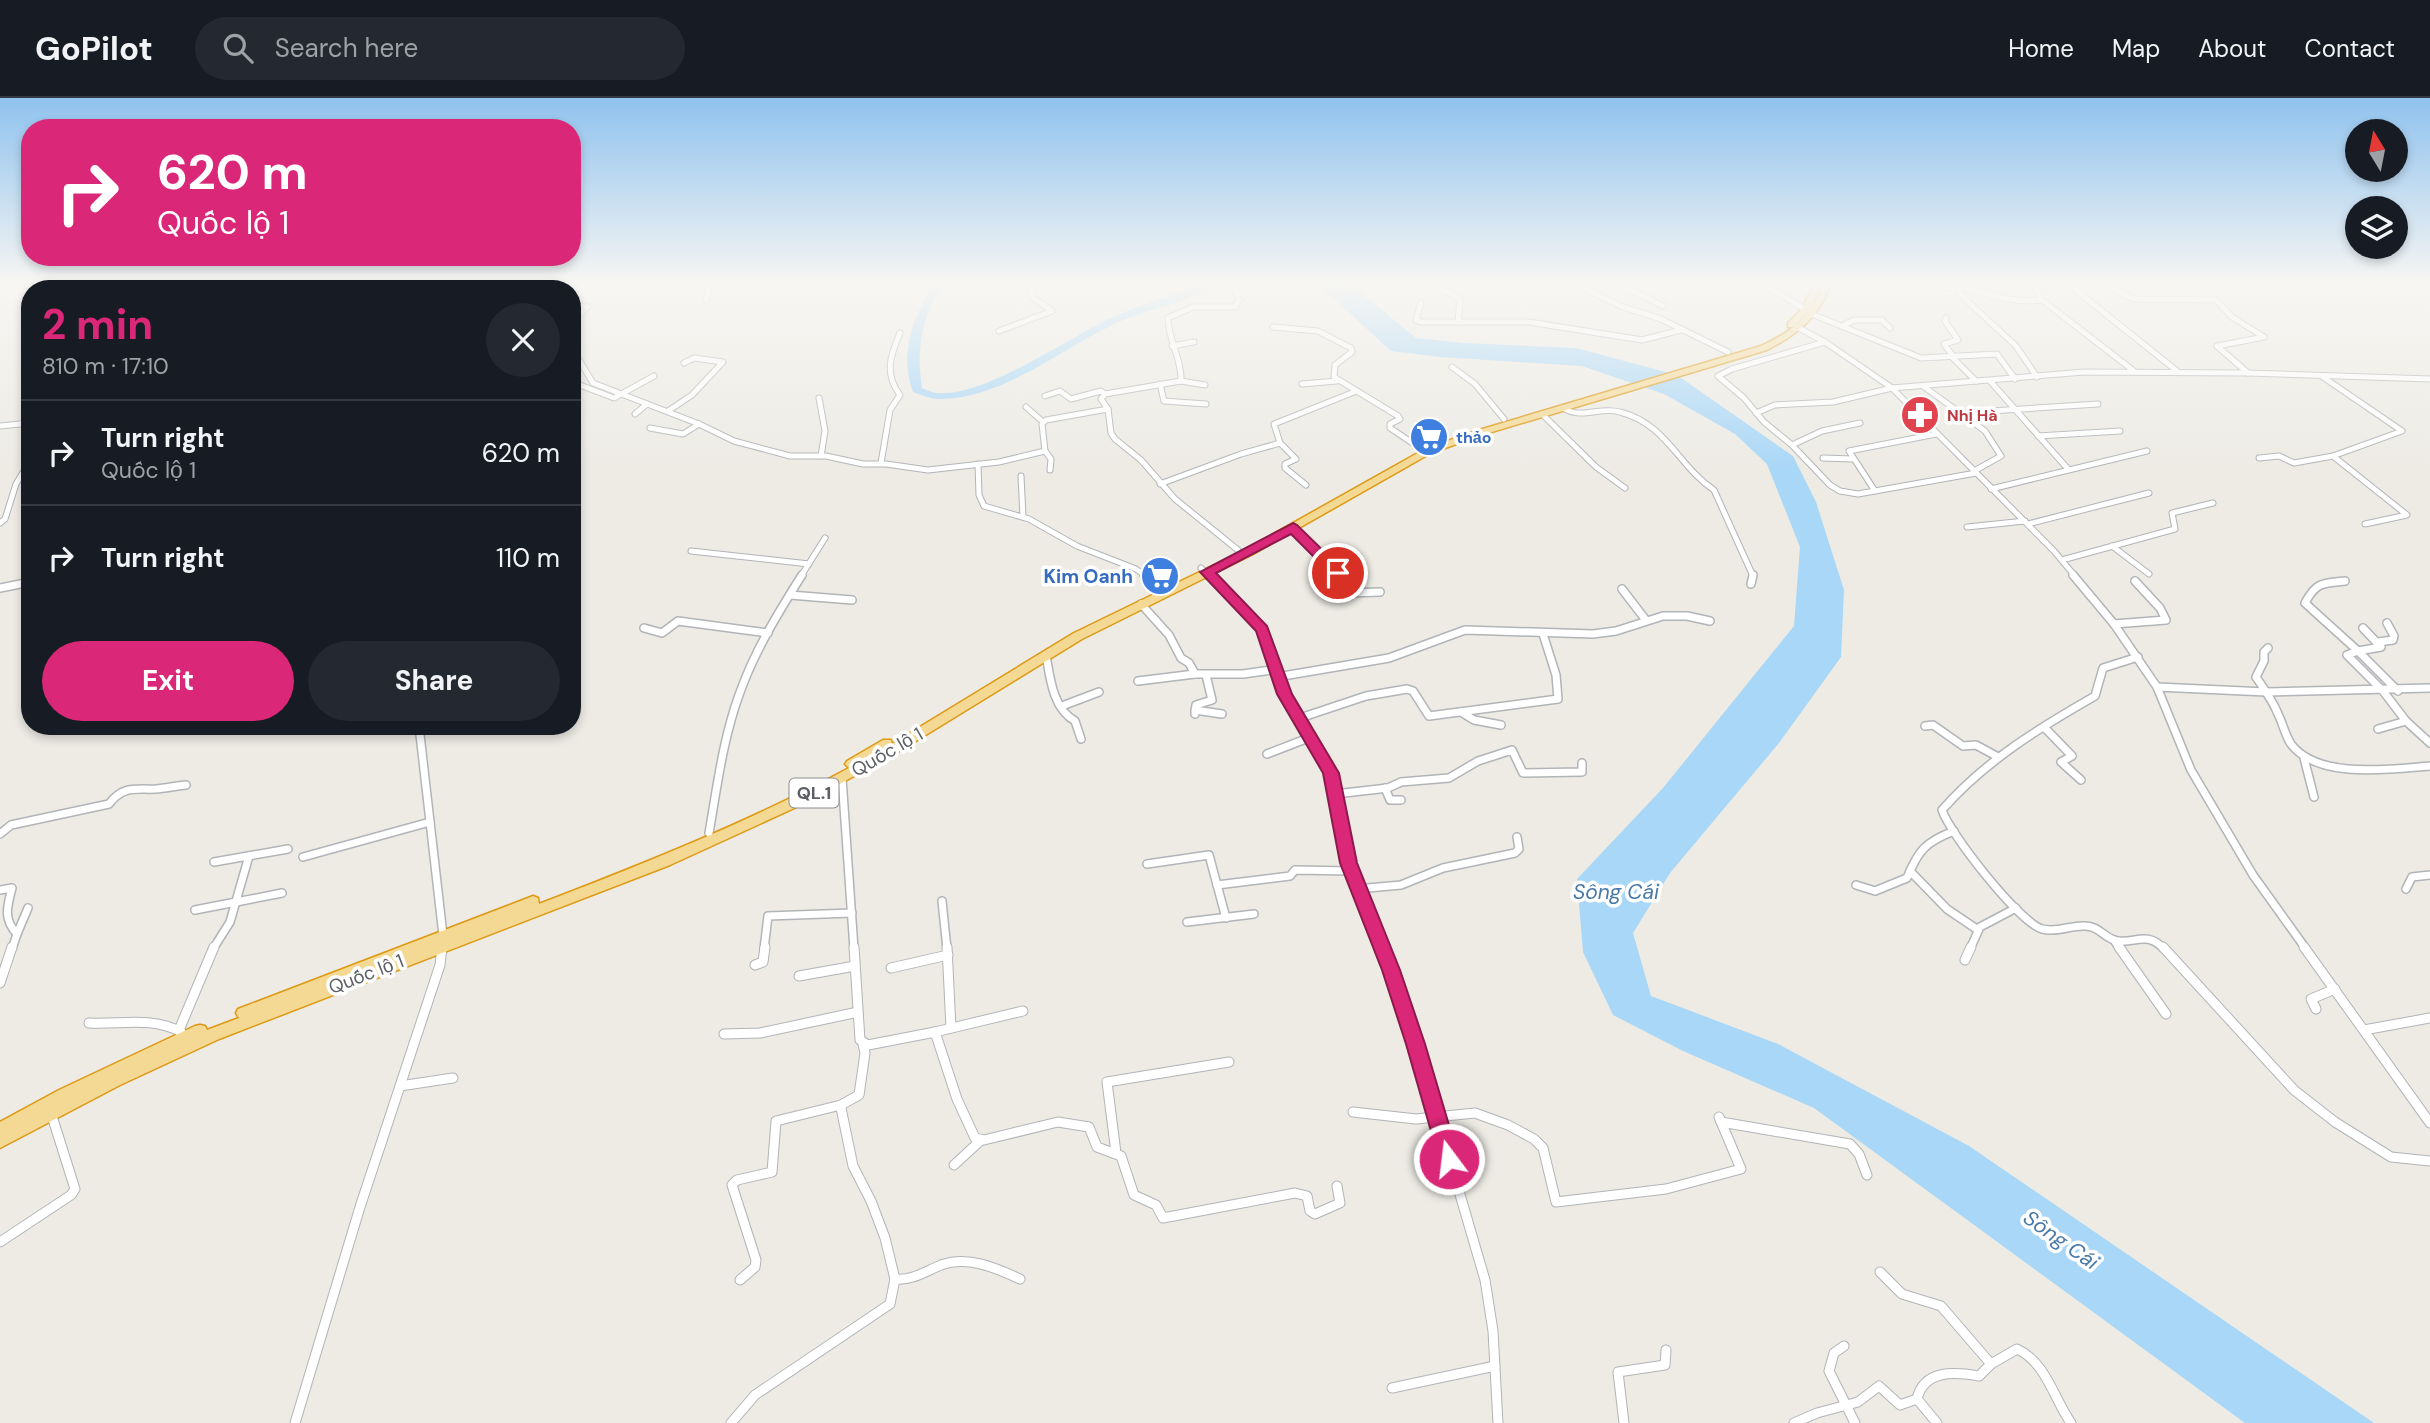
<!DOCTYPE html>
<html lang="en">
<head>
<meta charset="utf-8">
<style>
	body { margin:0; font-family:"DM Sans",sans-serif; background:#242831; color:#f1f3f6; height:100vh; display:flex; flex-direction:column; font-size:26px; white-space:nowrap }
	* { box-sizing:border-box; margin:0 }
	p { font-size:23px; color:#9ea1a6 }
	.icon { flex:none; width:38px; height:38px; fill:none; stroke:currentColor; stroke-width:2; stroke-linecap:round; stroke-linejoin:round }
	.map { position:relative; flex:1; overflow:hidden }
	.side { position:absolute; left:21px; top:182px; width:560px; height:455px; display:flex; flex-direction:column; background:#171b24; border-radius:28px; box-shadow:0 4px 10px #0003 }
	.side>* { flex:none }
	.guide { position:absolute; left:21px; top:21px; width:560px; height:147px; border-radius:28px; box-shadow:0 4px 10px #0003; background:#db2777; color:#fff; overflow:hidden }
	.needle { width:46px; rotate:350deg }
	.buttons { position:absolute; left:2345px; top:21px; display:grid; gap:14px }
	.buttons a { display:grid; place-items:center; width:63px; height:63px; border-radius:50%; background:#171b24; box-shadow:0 4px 10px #0003; font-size:35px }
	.pin { position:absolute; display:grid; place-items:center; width:60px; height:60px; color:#fff; margin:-30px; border:4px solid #fff; border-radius:50%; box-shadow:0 2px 7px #0007 }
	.me { position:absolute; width:77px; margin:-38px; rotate:345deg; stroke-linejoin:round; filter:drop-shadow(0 0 5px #0008) }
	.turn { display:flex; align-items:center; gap:24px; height:147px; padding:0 21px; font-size:32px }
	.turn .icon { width:91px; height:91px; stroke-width:2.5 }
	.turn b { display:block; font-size:49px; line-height:60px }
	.round { display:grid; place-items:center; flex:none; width:74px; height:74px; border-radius:37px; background:#242831 }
	.summary { display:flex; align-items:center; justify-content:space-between; height:119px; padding:0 21px }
	h1 { font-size:42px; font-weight:700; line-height:52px; color:#db2777 }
	.cta { display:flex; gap:14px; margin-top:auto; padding:14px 21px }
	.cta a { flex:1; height:80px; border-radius:42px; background:#db2777; color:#fff; font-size:28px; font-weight:700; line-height:80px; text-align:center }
	.cta a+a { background:#242831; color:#f1f3f6 }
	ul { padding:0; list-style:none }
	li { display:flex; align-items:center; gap:21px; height:105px; padding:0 21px; border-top:2px solid #363941 }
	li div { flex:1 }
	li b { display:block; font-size:26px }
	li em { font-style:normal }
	header { display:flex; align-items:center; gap:42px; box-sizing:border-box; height:98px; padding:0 35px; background:#171b24; border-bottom:2px solid #363941 }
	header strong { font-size:33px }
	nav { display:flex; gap:38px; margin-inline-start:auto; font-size:24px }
	.search { width:490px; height:63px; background:#242831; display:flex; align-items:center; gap:18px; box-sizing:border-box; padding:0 24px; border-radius:38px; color:#9ea1a6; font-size:26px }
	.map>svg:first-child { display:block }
</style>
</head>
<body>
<header>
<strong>GoPilot</strong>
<div class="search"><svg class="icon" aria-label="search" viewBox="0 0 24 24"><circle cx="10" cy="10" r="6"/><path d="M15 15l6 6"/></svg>Search here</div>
<nav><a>Home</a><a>Map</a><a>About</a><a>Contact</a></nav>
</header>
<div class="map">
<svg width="2430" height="1325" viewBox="0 0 2430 1325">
	<rect width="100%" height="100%" fill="#edebe4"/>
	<!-- water -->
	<polygon fill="#a9d7f7" points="1318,186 1350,186 1416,240 1463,245 1576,250 1677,277 1793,358 1816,404 1844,492 1841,559 1779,645 1670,775 1633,835 1651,898 1778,946 1969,1048 2374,1325 2245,1325 1814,1010 1683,953 1613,917 1583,854 1577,781 1663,690 1794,528 1800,449 1767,366 1735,336 1664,296 1582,268 1441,259 1391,253"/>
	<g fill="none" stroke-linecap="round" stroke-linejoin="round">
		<!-- river -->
		<path fill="#a9d7f7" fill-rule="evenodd" d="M935,186H944C921,219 916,251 922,290C927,292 932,295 937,295C984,300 1069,239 1113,219C1142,206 1174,197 1204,186H1216C1197,201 1146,212 1121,223C1064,248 1003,302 939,301C931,301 921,297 913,294C899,257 913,216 935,186Z"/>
		<defs>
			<g id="street-far2">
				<polyline points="534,186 537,191"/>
				<path d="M1234,186L1239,202L1235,209H1193L1168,220C1168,242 1182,261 1181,283L1105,296L1101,301L1108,311L1111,335L1115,341L1141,362L1175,401L1238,452"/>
				<polyline points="1425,186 1450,195 1460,202 1458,224"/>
				<polyline points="1461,186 1481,186"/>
				<polyline points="1488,186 1497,186"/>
				<polyline points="1574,186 1623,209 1661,221 1728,254"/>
				<polyline points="1619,186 1663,208"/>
				<polyline points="1764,186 1806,212"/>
				<polyline points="1921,186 1961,191"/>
				<polyline points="1962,186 1960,195 1964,200 2016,248 2037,279"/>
				<polyline points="2068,186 2177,273"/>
				<polyline points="2110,186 2124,197 2135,201 2216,202 2232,219 2264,239 2217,248 2248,275"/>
				<path d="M1963,189C1989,196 2014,206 2042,202L2035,189"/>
				<polyline points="126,191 134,186"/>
				<polyline points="308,191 330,186"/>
				<polyline points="401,191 402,186"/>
				<polyline points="465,191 478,186"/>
				<polyline points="706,202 710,186"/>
				<polyline points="2042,202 2134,273"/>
				<polyline points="1421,205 1416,222 1421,224 1529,224 1642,242 1681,232"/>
				<polyline points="572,208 588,209 572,222"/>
				<polyline points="1814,217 1921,260 1997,256 2015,281"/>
				<polyline points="1946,220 1945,223 1958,242 1944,246 1953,258"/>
				<polyline points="1844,227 1854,222 1882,222 1890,230"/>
				<polyline points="1273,229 1318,233 1351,250 1352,254 1335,267 1334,279 1398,318 1400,321 1390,326 1390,330 1420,350"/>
				<polyline points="1799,230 1825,244 1892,290 2054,453 2075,478"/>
				<polyline points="999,233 1052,213 1033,200 1030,186"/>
				<polyline points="1825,244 1732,271 1718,278 1744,300 1764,324 1792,347 1830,387 1840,393 1858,396 1976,375"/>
				<polyline points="1172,248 1194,244"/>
				<polyline points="572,250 593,285 699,326 734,343 790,358 826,358 863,366 886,366 928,372 999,364 1045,353 1042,326 1046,322 1108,311"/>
				<polyline points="1952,259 1976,283"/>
				<polyline points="1452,269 1475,286 1504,321"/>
				<polyline points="2323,279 2402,333 2333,358 2407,417 2365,426"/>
				<polyline points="1181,283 1205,287"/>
				<polyline points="1990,283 2068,371"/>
				<polyline points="572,284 614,300 654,278"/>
				<polyline points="1160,286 1164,303 1206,306"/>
				<polyline points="1302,286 1337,283"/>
				<polyline points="1923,288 1985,333 2001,358 1974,373"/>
				<polyline points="1045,298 1060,293 1071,301 1101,293 1105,296"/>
				<polyline points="819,300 825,333 821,358"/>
				<polyline points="1026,309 1043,324"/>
				<path d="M1563,310C1582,322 1600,308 1620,314C1667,326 1678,368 1714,392L1753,478"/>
				<polyline points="668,313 692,297 723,264 694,260 684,265"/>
				<polyline points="1756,315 1775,307 1833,304 1892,290 2084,274 2248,275 2430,281"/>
				<polyline points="1959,315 2098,306"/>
				<polyline points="635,316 647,306"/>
				<polyline points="1542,316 1596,369 1625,390"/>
				<polyline points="0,328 30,325"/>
				<polyline points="650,330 683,336 699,326"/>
				<polyline points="2038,338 2120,333"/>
				<polyline points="1792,347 1822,333 1860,325"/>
				<polyline points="1045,353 1051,361 1050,372"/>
				<polyline points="1823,360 1853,361"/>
				<polyline points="2259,360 2279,358 2294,365 2333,358"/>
				<path d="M881,365L890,312L900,297C884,276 890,258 900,235"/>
				<polyline points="978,366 979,397 984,408 1029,421 1077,448 1136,471 1146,478"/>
				<polyline points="1021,378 1023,419"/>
				<polyline points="1160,386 1241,356 1280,345"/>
				<polyline points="1306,387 1285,370 1285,366 1296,361 1280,345 1274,326 1354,294"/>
				<polyline points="1991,391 2147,353"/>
				<polyline points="1875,393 1849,353 1936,336"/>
				<polyline points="0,425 5,421 16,386 30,363"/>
				<polyline points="2028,426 2149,395"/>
				<polyline points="1967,429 2025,423"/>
				<polyline points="1293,430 1340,478"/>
				<polyline points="2112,448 2149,476"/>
				<polyline points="691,453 809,466"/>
				<polyline points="2062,462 2175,431 2172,415 2213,405"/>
				<polyline points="1201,470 1209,478"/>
				<polyline points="801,478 825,440"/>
			</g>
			<g id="street-far1">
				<polyline points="1144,477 1160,489"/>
				<polyline points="1208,477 1262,531 1285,596 1330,675 1348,765 1383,851"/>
				<polyline points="1339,477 1348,495 1380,494"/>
				<polyline points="2073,477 2114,526 2157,589 2191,672 2253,777 2306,851"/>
				<path d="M2345,483C2323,485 2316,484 2305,505L2358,553L2347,557L2383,593L2406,623L2378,631"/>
				<polyline points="1751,486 1753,477"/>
				<polyline points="0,490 30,484"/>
				<polyline points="1622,491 1645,521"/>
				<polyline points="790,497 852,502"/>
				<polyline points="1141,506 1169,537 1181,560 1189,565 1195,576 1243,576 1278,571"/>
				<polyline points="2114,526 2166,522 2160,510 2135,483"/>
				<polyline points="644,530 662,535 678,523 768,535"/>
				<polyline points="2363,530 2381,549 2358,553 2398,593"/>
				<polyline points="2378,544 2393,542 2394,538 2387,525"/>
				<path d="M2268,550L2264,554V563L2256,579C2264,591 2273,603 2278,616C2283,626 2285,637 2291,646C2318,682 2391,671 2430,668"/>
				<path d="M1046,557C1050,580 1053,611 1075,623L1081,641"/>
				<path d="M2138,559L2103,570L2095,598C2039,630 1985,663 1942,712C1950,736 2019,824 2042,831C2057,835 2071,827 2085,828C2098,828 2103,838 2114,842C2132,848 2146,831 2164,851"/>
				<polyline points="1277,579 1389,560 1465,532 1593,536 1616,533 1663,518 1687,518 1710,523"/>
				<polyline points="1138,583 1195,576"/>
				<polyline points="2157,589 2266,594 2430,590"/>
				<polyline points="1062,608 1099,594"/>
				<polyline points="1195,612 1222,616"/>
				<polyline points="1461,614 1474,622 1501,627"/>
				<polyline points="1195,616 1196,607 1212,602 1206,577"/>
				<polyline points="1297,621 1366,598 1407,591 1413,593 1429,618 1558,601 1556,577 1543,536"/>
				<polyline points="2406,623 2430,645"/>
				<polyline points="419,628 443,837 442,851"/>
				<polyline points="1925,628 1933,627 1963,648 1976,647 1998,659"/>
				<polyline points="2044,629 2072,658 2061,664 2081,682"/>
				<polyline points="1267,656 1311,639"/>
				<polyline points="2304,660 2314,699"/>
				<polyline points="842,680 854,851"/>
				<polyline points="1385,690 1390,702 1401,702"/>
				<polyline points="1335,696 1388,690 1401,684 1449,680 1478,663 1512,652 1523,675 1582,674 1582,665"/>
				<path d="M709,735C717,689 723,641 739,597C754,554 778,515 802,477"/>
				<path d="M0,736L11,727L109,706C123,687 136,692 156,691C166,690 176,688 186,687"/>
				<polyline points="303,759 430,724"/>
				<polyline points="214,764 288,751"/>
				<polyline points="1147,766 1209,757 1226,820"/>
				<polyline points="1910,773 1947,811 1978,832"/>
				<polyline points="1217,787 1290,778 1295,772 1351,773"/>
				<path d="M1856,787L1875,793L1907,780C1918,753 1925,744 1954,733"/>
				<polyline points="1357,791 1401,787 1443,770 1515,755 1519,751 1517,739"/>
				<polyline points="2406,791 2412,779 2430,777"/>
				<path d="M0,792L12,790C7,809 3,821 17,836L12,851"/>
				<polyline points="942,803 947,851"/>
				<polyline points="195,812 282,795"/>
				<polyline points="1187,824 1254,816"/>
				<polyline points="17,836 28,810"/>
				<polyline points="2114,842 2120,851"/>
				<polyline points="213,851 230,824 249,758"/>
				<polyline points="764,851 768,818 852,815"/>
				<polyline points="1970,851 1980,829 2016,810"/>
			</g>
			<g id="street">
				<polyline points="854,849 860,942 868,947 935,934 957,1001 975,1040 984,1042 1058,1024 1089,1029 1097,1049 1121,1058 1134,1097 1156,1107 1163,1120 1295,1095 1307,1098 1310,1113 1315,1116 1340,1105 1337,1088"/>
				<polyline points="947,849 951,930"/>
				<polyline points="1383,849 1416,946 1485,1182 1493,1233 1498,1325"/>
				<polyline points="2119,849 2166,916"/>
				<polyline points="2163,849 2294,992 2335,1024 2391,1059 2430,1063"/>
				<polyline points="2304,849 2430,1025"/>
				<polyline points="1965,862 1971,849"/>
				<polyline points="755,867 763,864 765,849"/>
				<polyline points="891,870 948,857"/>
				<polyline points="799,878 855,868"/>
				<polyline points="0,885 12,849"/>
				<polyline points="2316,911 2311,901 2335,891"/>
				<path d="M89,925C120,927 152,918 181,934"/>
				<polyline points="179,932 214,849"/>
				<polyline points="2364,932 2430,920"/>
				<polyline points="935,934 1023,913"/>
				<polyline points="724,936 760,935 858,914"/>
				<path d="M863,946L865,955L859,997L841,1007V1010L853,1068L871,1103L885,1140L895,1181C912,1183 926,1173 941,1167C968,1157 996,1170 1020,1181"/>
				<polyline points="400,988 453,980"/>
				<polyline points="1353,1014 1416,1021 1475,1015 1508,1027 1534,1041 1543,1050 1556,1104 1666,1091 1741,1071 1719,1019"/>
				<polyline points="1721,1024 1850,1046 1859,1056 1867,1077"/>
				<polyline points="1116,1055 1107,984 1229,964"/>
				<polyline points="954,1067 980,1043"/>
				<polyline points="0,1144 71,1097 75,1091 51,1015"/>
				<path d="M1880,1174L1902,1196L1941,1208L1991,1266L1979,1278C1955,1274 1924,1271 1917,1301"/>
				<polyline points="740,1182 755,1169 756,1162 732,1087 737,1082 772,1074 776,1023 841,1007"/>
				<polyline points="1844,1248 1834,1255 1829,1273 1855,1325"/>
				<path d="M1991,1266L2017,1251C2046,1264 2054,1301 2071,1325"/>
				<polyline points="1392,1290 1495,1268"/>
				<polyline points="1917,1301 1937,1325"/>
				<polyline points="295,1325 360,1109 440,867 442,849"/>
				<polyline points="731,1325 755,1297 890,1206 895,1181"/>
				<polyline points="1624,1325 1618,1274 1665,1267 1666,1252"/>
				<polyline points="1794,1325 1817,1315 1858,1304 1879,1288 1900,1307 1917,1301"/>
			</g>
			<g id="highway">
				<polygon points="1814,186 1822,186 1810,212 1794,229 1788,229 1788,225 1802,211"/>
				<path d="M1823,186H1831C1819,219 1798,236 1767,252L1485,336L1431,355L1253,456L1082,541L898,654L801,707L670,767L219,941L120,987L0,1050V1024L59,992L195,928L200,927L205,928L207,932L239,920L236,915L238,911L528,800L533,798L538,800L539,806C645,765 749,724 849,670L845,666L847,663L883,642H891L892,646L1074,535L1245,452L1425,351L1479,332L1761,248C1793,233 1810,220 1823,186Z"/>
			</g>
		</defs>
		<!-- street-far2 casing -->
		<use href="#street-far2" stroke="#b1b4b8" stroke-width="7"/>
		<!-- street-far1 casing -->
		<use href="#street-far1" stroke="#b1b4b8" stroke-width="10"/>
		<!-- street casing -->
		<use href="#street" stroke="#b1b4b8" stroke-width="11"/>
		<!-- highway casing -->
		<use href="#highway" stroke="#dd9914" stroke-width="3"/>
		<!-- street-far2 -->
		<use href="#street-far2" stroke="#fff" stroke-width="5"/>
		<!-- street-far1 -->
		<use href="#street-far1" stroke="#fff" stroke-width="7"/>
		<!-- street -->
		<use href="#street" stroke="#fff" stroke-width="9"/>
		<!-- highway -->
		<use href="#highway" fill="#f4d994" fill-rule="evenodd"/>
	</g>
	<!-- sky -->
	<linearGradient id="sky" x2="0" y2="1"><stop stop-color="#8fc2ee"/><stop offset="0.5" stop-color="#f7f6f3"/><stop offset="1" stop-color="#f7f6f3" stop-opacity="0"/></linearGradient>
	<rect width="2430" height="371" fill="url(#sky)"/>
	<!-- route -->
	<polygon fill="#db2777" stroke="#8e194d" stroke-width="2" points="1293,425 1297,427 1343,472 1343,478 1333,478 1291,436 1216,475 1267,528 1292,596 1339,675 1357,765 1400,872 1425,946 1459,1061 1456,1068 1449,1071 1442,1068 1439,1061 1406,946 1382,872 1340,765 1323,675 1277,596 1256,533 1200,474"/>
	<!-- icons -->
	<defs>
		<symbol id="pharmacy-disc" viewBox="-11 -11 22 22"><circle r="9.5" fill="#e0444e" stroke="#fff"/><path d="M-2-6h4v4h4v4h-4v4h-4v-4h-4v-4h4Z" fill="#fff"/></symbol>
		<symbol id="supermarket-disc" viewBox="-11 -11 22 22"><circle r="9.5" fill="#3f7fe0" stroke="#fff"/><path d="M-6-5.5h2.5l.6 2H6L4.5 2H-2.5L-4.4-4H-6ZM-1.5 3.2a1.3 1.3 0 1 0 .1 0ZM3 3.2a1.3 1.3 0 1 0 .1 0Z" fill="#fff"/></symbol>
	</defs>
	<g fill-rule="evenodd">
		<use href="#pharmacy-disc" x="1898" y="295" width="44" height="44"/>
		<use href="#supermarket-disc" x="1407" y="317" width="44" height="44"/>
		<use href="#supermarket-disc" x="1138" y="456" width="44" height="44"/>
	</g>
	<g text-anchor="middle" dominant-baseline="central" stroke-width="7" stroke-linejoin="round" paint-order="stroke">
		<!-- far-health labels -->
		<g font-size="16" font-weight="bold" fill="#be3a42" stroke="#fff" text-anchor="start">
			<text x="1947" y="317">Nhị Hà</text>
		</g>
		<!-- far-shop labels -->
		<g font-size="16" font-weight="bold" fill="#366cbe" stroke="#fff" text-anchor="start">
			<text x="1456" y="339">thảo</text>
		</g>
		<!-- shield labels -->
		<rect fill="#fff" stroke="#8d8f92" stroke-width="2" x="789.5" y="680.5" width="49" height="29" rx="5"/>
		<g font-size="18" font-weight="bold" fill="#5c5f63">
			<text x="814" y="695">QL.1</text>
		</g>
		<!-- shop labels -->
		<g font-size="19" font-weight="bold" fill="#366cbe" stroke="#fff" text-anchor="end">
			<text x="1133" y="478">Kim Oanh</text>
		</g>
		<!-- street labels -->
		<g font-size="19" fill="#5c5f63" stroke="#fff">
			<text transform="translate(887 654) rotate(-30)">Quốc lộ 1</text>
			<text transform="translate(366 876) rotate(-21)">Quốc lộ 1</text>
		</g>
		<!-- water labels -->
		<g font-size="21" font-style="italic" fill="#4879a8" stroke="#fff">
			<text x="1616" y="794">Sông Cái</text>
			<text transform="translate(2061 1142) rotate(35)">Sông Cái</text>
		</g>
	</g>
</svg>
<div class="buttons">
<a><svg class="needle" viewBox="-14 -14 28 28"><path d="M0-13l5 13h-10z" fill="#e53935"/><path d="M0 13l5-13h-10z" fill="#9ea1a6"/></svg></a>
<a><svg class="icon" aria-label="layers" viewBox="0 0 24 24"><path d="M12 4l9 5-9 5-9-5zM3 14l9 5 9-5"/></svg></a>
</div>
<div class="pin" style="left:1338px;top:475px;background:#d93025"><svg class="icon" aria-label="arrive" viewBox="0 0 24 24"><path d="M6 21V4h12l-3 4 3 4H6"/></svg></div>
<svg class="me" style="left:1449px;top:1061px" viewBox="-20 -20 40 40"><circle r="17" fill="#db2777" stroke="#fff" stroke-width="3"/><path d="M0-11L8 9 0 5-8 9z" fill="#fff"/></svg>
<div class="guide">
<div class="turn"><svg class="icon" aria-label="right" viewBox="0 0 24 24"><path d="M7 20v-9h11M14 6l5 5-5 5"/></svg><div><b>620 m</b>Quốc lộ 1</div></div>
</div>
<section class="side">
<div class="summary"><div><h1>2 min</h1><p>810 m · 17:10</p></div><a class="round"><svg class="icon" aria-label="close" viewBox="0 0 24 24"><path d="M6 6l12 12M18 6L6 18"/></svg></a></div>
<ul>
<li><svg class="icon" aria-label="right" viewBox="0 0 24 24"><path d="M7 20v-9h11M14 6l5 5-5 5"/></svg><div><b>Turn right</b><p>Quốc lộ 1</p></div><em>620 m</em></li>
<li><svg class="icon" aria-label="right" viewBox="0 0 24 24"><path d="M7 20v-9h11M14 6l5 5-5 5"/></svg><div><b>Turn right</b></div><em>110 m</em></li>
</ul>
<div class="cta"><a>Exit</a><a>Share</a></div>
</section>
</div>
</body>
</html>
